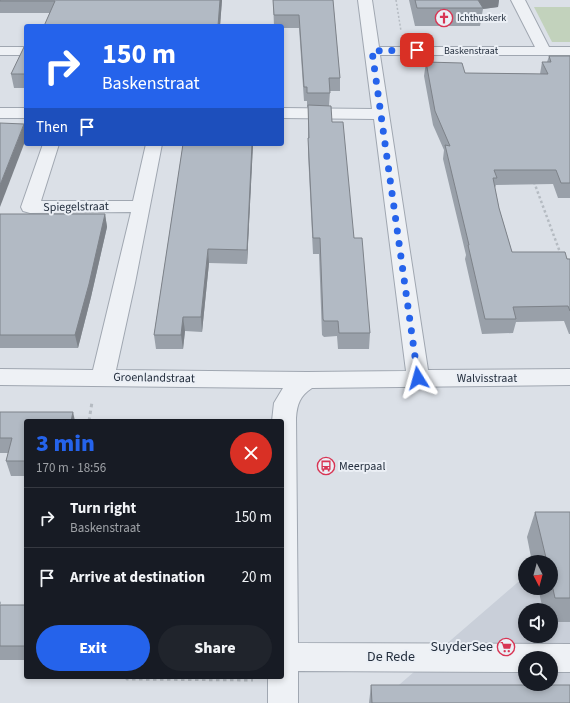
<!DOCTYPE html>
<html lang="en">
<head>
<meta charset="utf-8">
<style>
	body { margin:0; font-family:"Source Sans 3",sans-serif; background:#20242c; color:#f1f3f6; height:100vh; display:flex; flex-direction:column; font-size:15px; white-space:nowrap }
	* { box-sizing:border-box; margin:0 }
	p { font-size:13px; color:#9ea1a6 }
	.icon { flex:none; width:22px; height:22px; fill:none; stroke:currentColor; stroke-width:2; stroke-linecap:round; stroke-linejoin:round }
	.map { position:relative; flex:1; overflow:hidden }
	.panel { position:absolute; left:24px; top:419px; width:260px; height:260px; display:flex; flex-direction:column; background:#171b24; border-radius:4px; box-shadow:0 2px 6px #0003 }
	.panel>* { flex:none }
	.guide { position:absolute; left:24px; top:24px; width:260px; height:122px; border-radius:4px; box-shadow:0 2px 6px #0003; background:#2563eb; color:#fff; overflow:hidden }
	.needle { width:26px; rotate:174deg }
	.fabs { position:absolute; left:518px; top:555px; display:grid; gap:8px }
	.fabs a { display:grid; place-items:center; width:40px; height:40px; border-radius:50%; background:#171b24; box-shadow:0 2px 6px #0003; font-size:20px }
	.pin { position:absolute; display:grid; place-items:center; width:34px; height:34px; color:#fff; margin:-17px; border-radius:8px; box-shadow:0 2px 6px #0006 }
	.me { position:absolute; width:44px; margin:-22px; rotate:352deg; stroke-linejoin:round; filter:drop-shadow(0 0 3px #0008) }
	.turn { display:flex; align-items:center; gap:14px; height:84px; padding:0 12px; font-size:18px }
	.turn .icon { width:52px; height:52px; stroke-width:2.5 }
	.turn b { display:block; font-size:28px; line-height:34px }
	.then { display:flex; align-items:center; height:38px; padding:0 12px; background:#0003; gap:8px; font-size:15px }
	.round { display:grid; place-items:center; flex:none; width:42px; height:42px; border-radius:21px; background:#20242c }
	.overview { display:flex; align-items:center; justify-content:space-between; height:68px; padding:0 12px }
	h1 { font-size:24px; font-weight:800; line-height:30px; color:#2563eb }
	.button { display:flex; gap:8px; margin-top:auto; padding:8px 12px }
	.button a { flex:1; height:46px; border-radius:24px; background:#2563eb; color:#fff; font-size:16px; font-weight:800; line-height:46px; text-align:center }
	.button a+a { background:#20242c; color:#f1f3f6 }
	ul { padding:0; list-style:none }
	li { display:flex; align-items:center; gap:12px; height:60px; padding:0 12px; border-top:1px solid #363941 }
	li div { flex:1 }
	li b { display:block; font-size:15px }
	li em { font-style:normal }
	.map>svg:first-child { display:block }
</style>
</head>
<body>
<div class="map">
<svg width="570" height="703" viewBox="0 0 570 703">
	<rect width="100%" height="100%" fill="#dbe0e7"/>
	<!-- built -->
	<path fill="#c9cfd9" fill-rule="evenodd" d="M570,575V703H378L524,577L525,588H551ZM525,610H551V636H525ZM525,658H551V684H525Z"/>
	<!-- green -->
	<polygon fill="#c2d2bc" points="534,7 570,7 570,42 552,42"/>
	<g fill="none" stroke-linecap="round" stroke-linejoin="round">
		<defs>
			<g id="minor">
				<path d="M358,0H372L379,47H535L511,0H525L549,47H570V55H380L428,370L570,369V385L312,388C300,396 297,404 296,418L298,643L570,644V672H551V658H525V672L298,671V703H268V677H282V421H272L274,403L283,388L0,385V369L93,370L131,212L30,213L23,211L21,207L43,144H59L41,201H133L146,144H162L135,283L116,370L307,372L406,371L374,119L282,118V108L372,109Z"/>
				<rect x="0" y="47" width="26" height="8"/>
				<rect x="0" y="108" width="26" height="10"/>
			</g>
		</defs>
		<!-- minor casing -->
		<use href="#minor" stroke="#a0a7b1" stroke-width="2"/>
		<!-- path-far2 -->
		<polyline stroke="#b5bbc2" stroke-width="1.5" stroke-dasharray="2 2" stroke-linecap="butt" points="396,0 401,31"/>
		<!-- path-far1 -->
		<polyline stroke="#b5bbc2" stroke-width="2.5" stroke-dasharray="2.5 2.5" stroke-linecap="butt" points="534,182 561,255"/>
		<!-- path -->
		<g stroke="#b5bbc2" stroke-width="3" stroke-dasharray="3.5 3.5" stroke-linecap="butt">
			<polyline points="89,421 92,402"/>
			<polyline points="127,677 127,679 253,680"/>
		</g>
		<!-- minor -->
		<use href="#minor" fill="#eef1f5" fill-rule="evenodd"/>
	</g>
	<!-- wall -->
	<g fill="#99a0a9">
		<polygon points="0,0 222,0 220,26 44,26 50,13 0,13"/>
		<polygon points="273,0 333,0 340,78 340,91 330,91 329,106 354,238 370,333 369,349 338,349 337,336 324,337 322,335 319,254 313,254 308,153 308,107 307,107 307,101 304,101 299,28 282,28 282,26 274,26"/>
		<polygon points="409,0 499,0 498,7 483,9 480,26 415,26"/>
		<polygon points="26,47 26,88 14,88 11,74"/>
		<polygon points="549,56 570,56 570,198 558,198 553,184 496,185 495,188 499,208 512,252 570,259 570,334 569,334 564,321 516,322 513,333 482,334 465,259 466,255 443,159 444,150 433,125 424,76 426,62 465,73 540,74 542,62 547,62"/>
		<polygon points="183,144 253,144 247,264 209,263 202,332 185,331 183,349 156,349 154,335"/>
		<polygon points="0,214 105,214 107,227 91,297 78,348 0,348"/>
		<polygon points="0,412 26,421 26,476 11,476 6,461 8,453 0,453"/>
		<polygon points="535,512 570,512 570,622 551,622 551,610 543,610 538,588 551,588 551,562 532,562 527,537"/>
		<polygon points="0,601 1,603 0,605 26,605 26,660 0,660"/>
		<polygon points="371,685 570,703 369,703"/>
	</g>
	<!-- shaded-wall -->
	<g fill="#7d8289">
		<polygon points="220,0 222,0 220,26 218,26"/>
		<polygon points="473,0 499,0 498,7 483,9 483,8"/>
		<polygon points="24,124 26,131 26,139 0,207 0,185"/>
		<polygon points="252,144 253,144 247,264 247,250"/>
		<polygon points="105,214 107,227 91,297 78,348 75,335"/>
		<polygon points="208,249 209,263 202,332 201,317"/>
		<polygon points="183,317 185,331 183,349 181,335"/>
		<polygon points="73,412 75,421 71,421"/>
	</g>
	<!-- building -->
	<g fill="#b2bac4" stroke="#7d8289">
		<polygon points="0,0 220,0 218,26 44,26 55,1 0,1"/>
		<polygon points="273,0 333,0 340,78 329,78 330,93 307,93 307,87 304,87 299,15 274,15"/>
		<polygon points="415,0 478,0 483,8 417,8"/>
		<polygon points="24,47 26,47 26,74 11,74"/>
		<polygon points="549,56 570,56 570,183 561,183 556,170 494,170 497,178 493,178 499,208 512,252 565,252 567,259 570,259 570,311 568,306 513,307 516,319 485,319 468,245 469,245 445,145 450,146 435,111 426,62 462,63 465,73 548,74 542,62 551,62"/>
		<polygon points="308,105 331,106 332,122 343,122 354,238 362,238 370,333 339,333 338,321 324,321 323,319 320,238 313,238 308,138 309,138"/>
		<polygon points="0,123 24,124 0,185"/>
		<polygon points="183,144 252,144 247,250 208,249 201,317 183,317 181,335 154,335"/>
		<polygon points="0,214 105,214 89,284 75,335 0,335"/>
		<polygon points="0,412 73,412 71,421 26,421 26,461 6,461 12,438 0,438"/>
		<polygon points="535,512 570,512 570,598 555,598 551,580 551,562 547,562"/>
		<rect x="0" y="605" width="26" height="41"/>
		<polygon points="371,685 570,685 570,703 372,703"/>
	</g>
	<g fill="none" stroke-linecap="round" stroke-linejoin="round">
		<!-- route -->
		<polyline stroke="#2563eb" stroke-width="7" stroke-dasharray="0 12.6" points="417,50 372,51 418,378"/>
	</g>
	<!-- icons -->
	<defs>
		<symbol id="church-ring" viewBox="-11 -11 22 22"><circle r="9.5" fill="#ebeff5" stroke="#d83554" stroke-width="1.5"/><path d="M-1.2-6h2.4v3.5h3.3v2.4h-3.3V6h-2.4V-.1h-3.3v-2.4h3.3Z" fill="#d83554"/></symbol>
		<symbol id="bus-ring" viewBox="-11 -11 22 22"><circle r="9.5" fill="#ebeff5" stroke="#d83554" stroke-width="1.5"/><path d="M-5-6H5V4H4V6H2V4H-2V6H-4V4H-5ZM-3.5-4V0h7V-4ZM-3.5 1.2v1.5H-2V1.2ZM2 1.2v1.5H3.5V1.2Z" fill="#d83554"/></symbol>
		<symbol id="supermarket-ring" viewBox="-11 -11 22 22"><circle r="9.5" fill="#ebeff5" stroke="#d83554" stroke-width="1.5"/><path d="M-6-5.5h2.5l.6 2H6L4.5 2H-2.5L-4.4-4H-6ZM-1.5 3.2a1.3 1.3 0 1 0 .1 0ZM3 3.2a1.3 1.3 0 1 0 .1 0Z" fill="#d83554"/></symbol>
	</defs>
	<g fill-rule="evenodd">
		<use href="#church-ring" x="434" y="8" width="20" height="20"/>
		<use href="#bus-ring" x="316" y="456" width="20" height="20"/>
		<use href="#supermarket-ring" x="496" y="637" width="20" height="20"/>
	</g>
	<g text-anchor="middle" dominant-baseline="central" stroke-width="4" stroke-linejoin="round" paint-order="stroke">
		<!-- far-poi labels -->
		<g font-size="10" fill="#242f3e" stroke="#ebeff5" text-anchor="start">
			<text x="457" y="18">Ichthuskerk</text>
		</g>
		<!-- far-street labels -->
		<g font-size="10" fill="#242f3e" stroke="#ebeff5">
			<text x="471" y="51">Baskenstraat</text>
		</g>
		<!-- street labels -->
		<g font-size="12" fill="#242f3e" stroke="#ebeff5">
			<text transform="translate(76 207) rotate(-1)">Spiegelstraat</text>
			<text transform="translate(154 378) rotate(1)">Groenlandstraat</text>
			<text x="487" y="378">Walvisstraat</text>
		</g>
		<!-- poi labels -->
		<g font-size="12" fill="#242f3e" stroke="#ebeff5" text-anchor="start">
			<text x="339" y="466">Meerpaal</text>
		</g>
		<!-- near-poi labels -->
		<g font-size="14" fill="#242f3e" stroke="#ebeff5" text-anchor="end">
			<text x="493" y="647">SuyderSee</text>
		</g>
		<!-- near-street labels -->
		<g font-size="14" fill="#242f3e" stroke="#ebeff5">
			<text x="391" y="657">De Rede</text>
		</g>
	</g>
</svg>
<div class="fabs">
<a><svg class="needle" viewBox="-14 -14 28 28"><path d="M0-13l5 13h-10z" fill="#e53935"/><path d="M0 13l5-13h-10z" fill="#9ea1a6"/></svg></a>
<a><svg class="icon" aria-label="sound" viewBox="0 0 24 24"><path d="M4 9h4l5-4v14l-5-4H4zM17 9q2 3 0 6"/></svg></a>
<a><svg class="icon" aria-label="search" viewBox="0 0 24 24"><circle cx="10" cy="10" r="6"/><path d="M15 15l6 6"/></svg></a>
</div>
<div class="pin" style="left:417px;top:50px;background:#d93025"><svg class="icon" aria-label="arrive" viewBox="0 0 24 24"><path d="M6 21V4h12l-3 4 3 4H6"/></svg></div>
<svg class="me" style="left:418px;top:378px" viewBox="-20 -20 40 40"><path d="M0-17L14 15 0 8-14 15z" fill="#2563eb" stroke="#fff" stroke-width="4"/></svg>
<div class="guide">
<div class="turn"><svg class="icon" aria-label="right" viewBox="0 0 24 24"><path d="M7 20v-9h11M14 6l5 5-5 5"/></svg><div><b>150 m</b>Baskenstraat</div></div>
<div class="then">Then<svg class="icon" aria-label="arrive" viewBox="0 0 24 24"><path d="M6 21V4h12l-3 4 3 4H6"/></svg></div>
</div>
<section class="panel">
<div class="overview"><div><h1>3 min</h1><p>170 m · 18:56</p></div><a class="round" style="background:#d93025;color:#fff"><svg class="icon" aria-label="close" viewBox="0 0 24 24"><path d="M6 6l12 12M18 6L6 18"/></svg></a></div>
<ul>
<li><svg class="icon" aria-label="right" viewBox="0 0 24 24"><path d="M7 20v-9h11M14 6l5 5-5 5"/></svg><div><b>Turn right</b><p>Baskenstraat</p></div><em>150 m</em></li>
<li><svg class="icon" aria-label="arrive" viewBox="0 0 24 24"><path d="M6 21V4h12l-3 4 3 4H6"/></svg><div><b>Arrive at destination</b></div><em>20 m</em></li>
</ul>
<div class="button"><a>Exit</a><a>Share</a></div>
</section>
</div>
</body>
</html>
